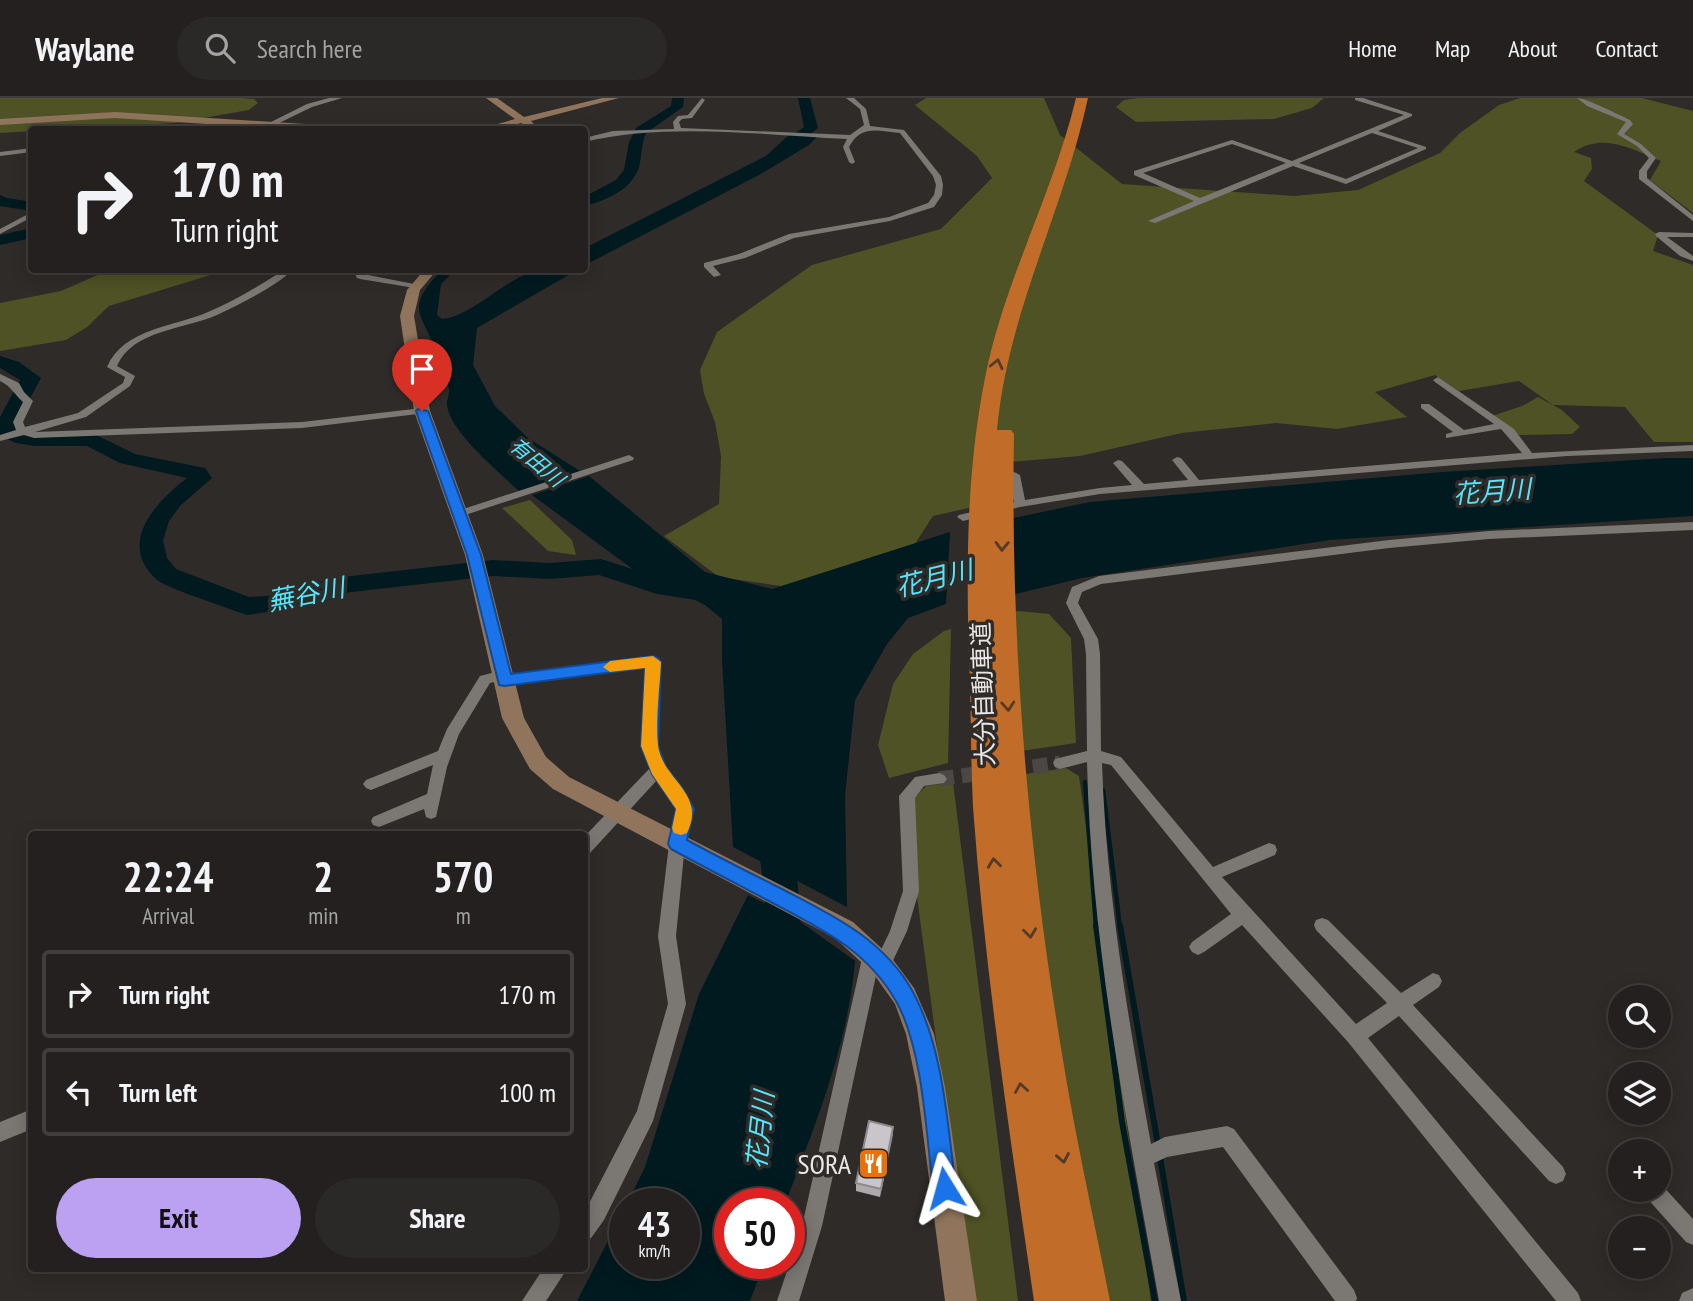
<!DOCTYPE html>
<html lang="en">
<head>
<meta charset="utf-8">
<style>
	body { margin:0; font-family:"PT Sans Narrow","Noto Sans JP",sans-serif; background:#2b2828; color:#f1f3f6; height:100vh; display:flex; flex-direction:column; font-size:26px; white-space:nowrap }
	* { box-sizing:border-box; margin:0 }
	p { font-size:23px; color:#a3a3a4 }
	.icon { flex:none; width:38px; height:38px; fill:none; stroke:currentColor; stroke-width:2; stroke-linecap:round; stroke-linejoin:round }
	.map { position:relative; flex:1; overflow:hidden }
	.sheet { position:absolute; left:28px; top:733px; width:560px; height:441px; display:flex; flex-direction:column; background:#23201f; border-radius:7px; box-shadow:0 4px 18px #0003,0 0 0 2px #403e3d }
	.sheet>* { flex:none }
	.guide { position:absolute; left:28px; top:28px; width:560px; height:147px; border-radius:7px; box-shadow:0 4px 18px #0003,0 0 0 2px #403e3d; background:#23201f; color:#f1f3f6; overflow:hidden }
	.fabs { position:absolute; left:1608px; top:887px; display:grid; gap:14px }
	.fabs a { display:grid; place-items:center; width:63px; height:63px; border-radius:50%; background:#23201f; box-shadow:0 4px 18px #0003,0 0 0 2px #403e3d; font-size:35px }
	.speed { position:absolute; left:609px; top:1090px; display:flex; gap:14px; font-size:35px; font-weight:700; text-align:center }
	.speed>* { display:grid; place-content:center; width:91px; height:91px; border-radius:50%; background:#23201f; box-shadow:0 4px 18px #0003,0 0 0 2px #403e3d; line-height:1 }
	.speed small { font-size:18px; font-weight:400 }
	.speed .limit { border:10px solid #d22; background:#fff; color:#111 }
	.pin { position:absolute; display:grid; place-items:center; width:60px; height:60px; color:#fff; margin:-72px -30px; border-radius:50% 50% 50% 0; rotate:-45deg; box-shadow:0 0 7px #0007 }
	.pin .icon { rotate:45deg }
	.me { position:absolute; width:77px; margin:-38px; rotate:352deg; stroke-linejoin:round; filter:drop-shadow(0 0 5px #0008) }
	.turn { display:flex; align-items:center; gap:24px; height:147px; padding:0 28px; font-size:32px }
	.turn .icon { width:91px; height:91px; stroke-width:2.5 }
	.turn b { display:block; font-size:49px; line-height:60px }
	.eta { display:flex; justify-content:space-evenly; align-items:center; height:119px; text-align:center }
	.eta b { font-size:42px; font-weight:800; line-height:49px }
	.button { display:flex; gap:14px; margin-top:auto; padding:14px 28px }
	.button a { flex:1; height:80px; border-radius:42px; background:#bca0f2; color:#111; font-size:28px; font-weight:800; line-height:80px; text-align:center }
	.button a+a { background:#2b2828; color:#f1f3f6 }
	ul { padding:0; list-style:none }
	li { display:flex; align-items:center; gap:21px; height:88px; margin:0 14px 10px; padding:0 14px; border:4px solid #403e3d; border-radius:7px }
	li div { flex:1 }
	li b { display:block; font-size:26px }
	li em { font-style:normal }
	header { display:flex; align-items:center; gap:42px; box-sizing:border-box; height:98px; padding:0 35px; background:#23201f; border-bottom:2px solid #403e3d }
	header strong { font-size:33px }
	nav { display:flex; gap:38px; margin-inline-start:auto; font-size:24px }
	.search { width:490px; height:63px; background:#2b2828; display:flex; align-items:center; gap:18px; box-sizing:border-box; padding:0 24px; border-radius:38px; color:#a3a3a4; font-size:26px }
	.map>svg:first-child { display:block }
</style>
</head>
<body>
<header>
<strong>Waylane</strong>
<div class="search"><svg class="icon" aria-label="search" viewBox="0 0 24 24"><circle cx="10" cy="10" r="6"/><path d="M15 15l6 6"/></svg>Search here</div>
<nav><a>Home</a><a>Map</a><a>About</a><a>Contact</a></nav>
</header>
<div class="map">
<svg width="1693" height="1203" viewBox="0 0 1693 1203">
	<rect width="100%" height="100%" fill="#2f2b29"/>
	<!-- green -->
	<g fill="#4e5224">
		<polygon points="0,0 241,0 254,1 258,5 249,12 175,25 0,35"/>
		<path d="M926,0H1044L1060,37L1122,86L1294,98L1358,92L1440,55L1460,35L1499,7L1520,0H1642L1693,13V115L1650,82L1661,63C1631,51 1604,34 1574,54L1591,60L1592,71L1584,83L1658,137L1653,153L1693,167V344H1654L1625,309L1553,307L1519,283L1459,293L1435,277L1375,294L1407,319L1337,331L1276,325L1182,335L1080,358L1010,364L1009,401L933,418L907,458L801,491L719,479L664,438L719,406L721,358L715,324L704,296L700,272L717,234L812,167L941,131L992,80L977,58L915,7Z"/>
		<polygon points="1138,0 1324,0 1312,10 1274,21 1136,24 1116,9 1124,2"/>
		<polygon points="109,172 227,172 109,208 87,229 66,242 0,253 0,205 61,193"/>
		<polygon points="1538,299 1562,312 1580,329 1572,336 1519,337 1492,318 1522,308"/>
		<polygon points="530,402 572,442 576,457 548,453 502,410"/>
		<polygon points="1019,513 1049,516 1071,540 1076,645 1008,655 995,515"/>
		<polygon points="951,531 948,665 889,680 878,647 893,586 913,556 944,533"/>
		<polygon points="1066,670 1079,678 1151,1203 1094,1203 1012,678"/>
		<polygon points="953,684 1018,1203 971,1203 917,799 912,702 926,688"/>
	</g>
	<!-- water -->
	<g fill="#001a1f">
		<path d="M636,36H645C639,47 640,57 637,68C630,93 605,99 585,108V103C631,84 620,76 636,36Z"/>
		<polygon points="790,36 817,39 809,47 759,77 585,167 585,150 766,58"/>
		<path d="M442,172H455L441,186L437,217L442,221C471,219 507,179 538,172C550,169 565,171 577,172L477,230L473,267L495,308L528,340L580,373L519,393C499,374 450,334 447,307C446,302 450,297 449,291C449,289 439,258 438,256C421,214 404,211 442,172Z"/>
		<polygon points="1666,360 1693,360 1693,418 1330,442 1082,480 1004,499 1004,422 1090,404 1443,374"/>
		<polygon points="589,378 705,474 772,491 950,434 946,506 908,520 887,546 855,602 845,698 847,809 733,749 722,562 722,521 705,507 634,472 532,397"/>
		<path d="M748,797L798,822L855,863C848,947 815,1028 785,1106H730V1166H764L750,1203H577L625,1110V1166H684V1106H627L645,1069L699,896Z"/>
	</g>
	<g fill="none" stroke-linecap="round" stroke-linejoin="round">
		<!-- stream-far1 -->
		<g stroke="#001a1f" stroke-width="4.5">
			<polyline points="1085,684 1096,829"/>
			<polyline points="1103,692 1120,829"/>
		</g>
		<!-- stream -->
		<g stroke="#001a1f" stroke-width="6">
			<polyline points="1096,827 1122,1024 1155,1203"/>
			<polyline points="1120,827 1158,1047"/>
			<polyline points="1160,1059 1184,1203"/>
		</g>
		<!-- river -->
		<g fill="#001a1f" fill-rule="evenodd">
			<path d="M672,0H684L683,9L646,35C641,47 642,58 639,69C632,92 605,103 584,108V99L616,82L624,72L629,44L636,30L671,8Z"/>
			<polygon points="798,0 810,0 818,30 782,58 772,58 772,52 804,29"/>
			<polygon points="0,97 7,100 32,104 32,113 0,108"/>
			<polygon points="32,130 32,140 0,147 0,137"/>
			<path d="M0,258L19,264L41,280L19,321L18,331L21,333L47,336L92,335L135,356L205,370L212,380L181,407L169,423L163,442L167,460L176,471L249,499L267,498L334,480L493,462L550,465L601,461L660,480L718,490L722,496L718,502L709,504L657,496L599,477L550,481L493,478L334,496L267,514L247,517L238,514C222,508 167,490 157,482C116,445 156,404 187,380L120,365L87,348H35L16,345L0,338V319L20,282L0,270Z"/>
			<polygon points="1005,452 1014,455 1017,460 1014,465 912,492 903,490 900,484 903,478"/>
			<path d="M772,723L783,727C797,755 807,834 794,863L782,868L770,863L765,852V795L756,736L761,727Z"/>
		</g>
		<!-- street-tunnel -->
		<g stroke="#4b4745" stroke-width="15" stroke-dasharray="15 8" stroke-linecap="butt">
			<polyline points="1010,672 1060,665"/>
			<polyline points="939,681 989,674"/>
		</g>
		<!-- street -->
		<g fill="#7b7773" fill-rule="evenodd">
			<polygon points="329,0 342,0 312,9 275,27 252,32 232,32 271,24 307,6"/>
			<path d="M702,0L705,2L692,20L682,21L679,24L681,30L850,37L864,27L860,11L846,0H854L866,11L870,28L904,32L941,78L943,87L942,97L934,109L890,123L794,140L745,160L713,168L721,177L714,179L704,169V165L739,156L789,136L889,119L928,105L934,97L936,87L933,78L900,35C878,33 861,26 849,49L855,64L852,66L849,64L843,49L847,41C762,37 667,24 584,44V40L613,33L674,31L673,24L678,18L688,17Z"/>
			<path d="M1355,0H1363L1412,16V18L1378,33L1426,49V51L1346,86L1293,68L1155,125L1148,123L1194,103L1134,77V73L1232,42L1292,63L1404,17L1355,2ZM1372,35L1418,50L1346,81L1299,65ZM1232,46L1286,65L1200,100L1143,75Z"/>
			<path d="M1577,0C1586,0 1619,17 1630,22L1633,26L1624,36L1641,46L1656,60L1647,73V80L1693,117V123L1639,81V73L1649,60L1637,48L1617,36L1626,24L1587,8Z"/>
			<polygon points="32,50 32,54 0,58 0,54"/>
			<polygon points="32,114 32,119 0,136 0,131"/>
			<polygon points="1659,134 1693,135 1693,139 1667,139 1693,158 1693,163 1680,158 1656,138 1655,136"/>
			<path d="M284,172H293C273,190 242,205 217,217C186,231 132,232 117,268L135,278L130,288L86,319L35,334L302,324L422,310L427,313L426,315L302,330L34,340L24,337L0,343V337L16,332L13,324L23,304C13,295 12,289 0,283V276L19,285L24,294L33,303L23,324L25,329L78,315L123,285L125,279L107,269C124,230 174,229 208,214C235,203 260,187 284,172Z"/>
			<polygon points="353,172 361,172 363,176 419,187 415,190 360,181 357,180"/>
			<polygon points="1438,279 1514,331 1532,355 1693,347 1693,353 1567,358 1100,396 1020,409 963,423 957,419 959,417 1014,404 1008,377 1014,374 1020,377 1025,402 1100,390 1132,387 1113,365 1118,362 1122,363 1144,386 1188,382 1172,362 1177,359 1181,360 1199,382 1522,355 1501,331 1446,340 1446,336 1453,334 1421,310 1421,306 1429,306 1464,332 1494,326 1435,284 1433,282"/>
			<polygon points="629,357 634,360 633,362 462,418 454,418 452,416 454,414"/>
			<path d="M1693,424V432L1489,441L1389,450L1101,486L1082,494L1078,505L1098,541L1100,556L1101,653L1121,659L1213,769L1269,745L1275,747L1277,752L1275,757L1222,779L1356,926L1387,905L1316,832L1314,827L1316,822L1322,820L1328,822L1401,895L1433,875L1439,877L1442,883L1439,889L1413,907L1563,1069L1566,1076L1563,1083L1556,1086L1549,1083L1399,918L1368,940L1578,1195L1581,1203H1556L1348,944L1242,827L1204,854L1198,857L1192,854L1189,849L1192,844L1231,816L1111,667L1102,665C1106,793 1128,920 1151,1046L1165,1039L1227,1028L1234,1031L1354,1192L1357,1200L1356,1203H1335L1223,1049L1167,1059L1154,1065L1181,1203H1159C1127,1025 1091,846 1087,664L1060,671L1055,669L1053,665L1055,661L1087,653L1086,556L1084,541L1066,505L1072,489L1099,478L1389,442L1489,433Z"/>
			<polygon points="653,558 660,563 656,648 664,668 682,691 693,711 685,746 676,838 686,906 653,1023 604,1122 591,1140 584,1143 584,1115 637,1013 668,906 658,838 669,746 677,711 658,681 590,755 584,756 584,739 650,670 642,648 646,569 505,587 499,583 490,585 459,636 447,669 436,719 431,721 426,719 424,711 379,729 373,727 371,723 373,719 427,696 433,667 371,692 366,690 363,686 366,682 438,653 447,631 480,578 503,572 510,576"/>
			<polygon points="939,675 944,677 947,681 944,685 924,688 915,700 919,793 907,833 888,873 882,875 877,873 822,1128 799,1203 777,1203 802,1128 863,856 866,850 872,848 880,854 890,833 903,793 899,698 915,679"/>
			<polygon points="32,1011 32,1031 0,1044 0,1024"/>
			<polygon points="1659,1084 1693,1121 1693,1147 1686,1144 1646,1099 1643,1092 1659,1092"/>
			<polygon points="543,1171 567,1171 546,1203 522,1203"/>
			<polygon points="1693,1190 1693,1203 1679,1203 1682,1195"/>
		</g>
		<!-- secondary -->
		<g fill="#90745c" fill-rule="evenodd">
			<polygon points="486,0 497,0 524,19 602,0 619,0 531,23 535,27 530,30 521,25 495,32 476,32 515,21"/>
			<polygon points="115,14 352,29 357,32 298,32 115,20 0,27 0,21"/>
			<polygon points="424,172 437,172 420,192 414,218 430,313 483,457 524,620 546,659 569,679 853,824 891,859 914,890 934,936 945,989 977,1203 945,1203 917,989 906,936 895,906 873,875 835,840 553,691 530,671 502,620 465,457 414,313 400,218 407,192"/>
		</g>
		<!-- highway -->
		<path fill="#c16c28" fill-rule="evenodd" d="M1076,0H1088C1063,115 1008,213 997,332H1011L1014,336C1010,550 1029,763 1065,974C1078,1051 1095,1127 1110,1203H1034C1010,1039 985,874 973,709C971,668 971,627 970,586C966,484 965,380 985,280C1004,183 1053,96 1076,0Z"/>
	</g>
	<!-- wall -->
	<polygon fill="#aea9ad" points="893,1029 880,1099 856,1093 856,1085"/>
	<!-- shaded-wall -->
	<polygon fill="#8d8a8d" points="893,1029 893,1037 880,1099 881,1091"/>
	<!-- building -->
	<polygon fill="#cac5c9" stroke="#8d8a8d" stroke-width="2" points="869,1023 893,1029 881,1091 856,1085"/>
	<!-- one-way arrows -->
	<defs><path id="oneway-chevron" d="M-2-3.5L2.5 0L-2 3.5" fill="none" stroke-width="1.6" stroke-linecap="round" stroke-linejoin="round" transform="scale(1.75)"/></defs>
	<g stroke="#543b29">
		<use href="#oneway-chevron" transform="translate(997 266) rotate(-77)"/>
		<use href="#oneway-chevron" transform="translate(1002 448) rotate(91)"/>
		<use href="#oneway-chevron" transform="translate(1008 608) rotate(86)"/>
		<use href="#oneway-chevron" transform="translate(994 765) rotate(-97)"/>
		<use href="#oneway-chevron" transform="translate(1030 835) rotate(83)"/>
		<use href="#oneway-chevron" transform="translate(1021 990) rotate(-99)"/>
		<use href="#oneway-chevron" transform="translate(1063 1060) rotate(80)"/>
	</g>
	<!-- route -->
	<path fill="#1a73e8" stroke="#114b97" stroke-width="2" d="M418,311L428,313L481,457L511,576L653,558L658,560L661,564L658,648L666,669L683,691L694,711L687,742C718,759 750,775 782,791C832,817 884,841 913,894C944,952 947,1025 956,1090L953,1098L945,1102L936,1098L933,1090C926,1035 923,951 896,903C866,851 820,830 769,803C737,786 704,769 671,751L668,746L676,711L652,676L641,648L645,570L505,588L499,587L467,457L416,313Z"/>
	<!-- slow -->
	<path fill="#f59e0b" d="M653,558L661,564C660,590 655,620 658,647C662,682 707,695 687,735L681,737L674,735L672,730L676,711L652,676L641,648L645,570L610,574L603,569L610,563Z"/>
	<!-- icons -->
	<defs>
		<symbol id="restaurant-square" viewBox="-11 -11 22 22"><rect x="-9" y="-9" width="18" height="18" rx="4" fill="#e8710a" stroke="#2f2b29"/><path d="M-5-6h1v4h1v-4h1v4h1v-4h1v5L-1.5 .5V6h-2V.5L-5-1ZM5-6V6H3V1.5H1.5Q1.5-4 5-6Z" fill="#fff"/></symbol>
	</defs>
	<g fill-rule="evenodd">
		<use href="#restaurant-square" x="856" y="1048" width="35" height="35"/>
	</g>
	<g text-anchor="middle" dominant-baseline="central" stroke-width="7" stroke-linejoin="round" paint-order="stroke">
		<!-- far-water labels -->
		<g font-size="21" font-style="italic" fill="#52e7fd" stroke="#2f2b29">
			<text transform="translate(537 364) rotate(40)">有田川</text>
		</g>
		<!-- street labels -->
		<g font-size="24" fill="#eae7e6" stroke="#2f2b29">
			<text transform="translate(983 596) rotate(-92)">大分自動車道</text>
		</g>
		<!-- water labels -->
		<g font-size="26" font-style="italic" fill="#52e7fd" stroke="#2f2b29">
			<text transform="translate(1492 393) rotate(-4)">花月川</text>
			<text transform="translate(934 480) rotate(-14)">花月川</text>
			<text transform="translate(306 496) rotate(-11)">蕪谷川</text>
			<text transform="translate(760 1032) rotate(-84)">花月川</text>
		</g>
		<!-- near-poi labels -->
		<g font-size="28" fill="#eae7e6" stroke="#2f2b29" text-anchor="end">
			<text x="851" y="1065">SORA</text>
		</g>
	</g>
</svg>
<div class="fabs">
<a><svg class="icon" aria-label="search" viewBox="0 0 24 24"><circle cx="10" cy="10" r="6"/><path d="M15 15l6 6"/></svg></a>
<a><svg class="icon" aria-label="layers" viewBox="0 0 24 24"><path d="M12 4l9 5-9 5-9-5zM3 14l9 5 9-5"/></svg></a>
<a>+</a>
<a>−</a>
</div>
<div class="speed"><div>43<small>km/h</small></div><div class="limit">50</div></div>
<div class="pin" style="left:422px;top:313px;background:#d93025"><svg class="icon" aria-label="arrive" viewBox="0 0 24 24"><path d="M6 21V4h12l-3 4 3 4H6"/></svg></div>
<svg class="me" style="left:945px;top:1090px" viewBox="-20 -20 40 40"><path d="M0-17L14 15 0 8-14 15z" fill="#1a73e8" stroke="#fff" stroke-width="4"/></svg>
<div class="guide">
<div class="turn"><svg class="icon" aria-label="right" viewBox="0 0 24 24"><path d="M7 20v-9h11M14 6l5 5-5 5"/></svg><div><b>170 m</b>Turn right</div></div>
</div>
<section class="sheet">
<div class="eta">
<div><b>22:24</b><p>Arrival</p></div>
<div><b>2</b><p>min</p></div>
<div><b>570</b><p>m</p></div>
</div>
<ul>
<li><svg class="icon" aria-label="right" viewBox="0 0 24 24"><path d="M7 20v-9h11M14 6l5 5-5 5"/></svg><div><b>Turn right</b></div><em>170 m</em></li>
<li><svg class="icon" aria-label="left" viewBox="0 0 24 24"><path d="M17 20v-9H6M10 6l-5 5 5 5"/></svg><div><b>Turn left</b></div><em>100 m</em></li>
</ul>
<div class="button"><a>Exit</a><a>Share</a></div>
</section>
</div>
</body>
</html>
